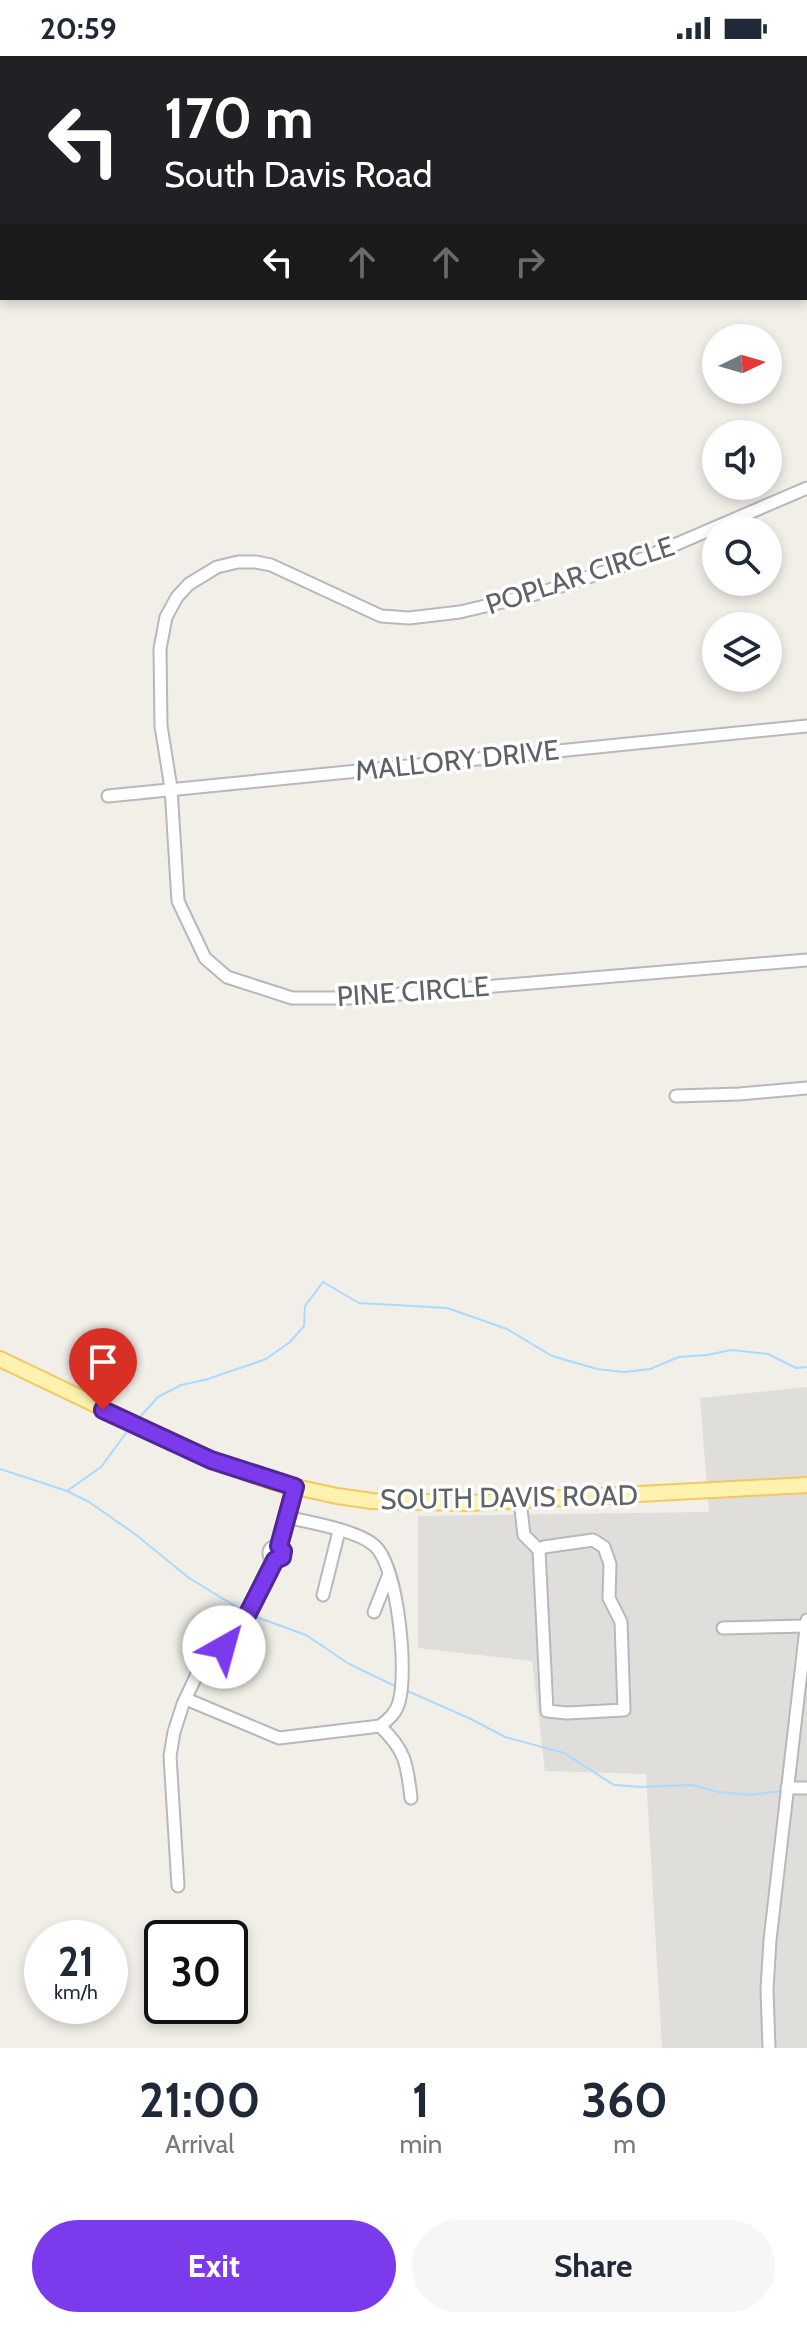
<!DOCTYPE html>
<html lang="en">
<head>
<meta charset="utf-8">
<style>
	body { margin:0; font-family:Cabin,sans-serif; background:#f6f6f7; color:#1f2937; height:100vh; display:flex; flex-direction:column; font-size:30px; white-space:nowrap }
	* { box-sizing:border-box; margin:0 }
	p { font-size:26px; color:#747a83 }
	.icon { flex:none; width:44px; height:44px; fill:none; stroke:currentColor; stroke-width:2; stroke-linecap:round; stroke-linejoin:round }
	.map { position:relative; height:1992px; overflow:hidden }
	.side { display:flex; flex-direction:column; background:#fff; flex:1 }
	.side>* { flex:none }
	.banner { position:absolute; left:0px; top:0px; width:808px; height:244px; box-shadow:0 4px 12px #0003; background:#202124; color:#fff; overflow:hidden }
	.needle { width:52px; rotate:85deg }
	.fabs { position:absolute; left:702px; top:268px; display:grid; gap:16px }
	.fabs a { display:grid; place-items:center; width:80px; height:80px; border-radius:50%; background:#fff; box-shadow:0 4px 12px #0003; font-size:40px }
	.speed { position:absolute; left:24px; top:1864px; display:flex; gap:16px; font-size:40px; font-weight:700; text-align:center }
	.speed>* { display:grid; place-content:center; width:104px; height:104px; border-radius:50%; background:#fff; box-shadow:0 4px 12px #0003; line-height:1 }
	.speed small { font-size:20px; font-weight:400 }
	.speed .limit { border:4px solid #111; border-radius:12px; background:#fff; color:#111 }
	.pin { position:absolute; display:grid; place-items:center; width:68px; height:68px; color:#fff; margin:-82px -34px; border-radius:50% 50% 50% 0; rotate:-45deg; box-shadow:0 0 8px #0007 }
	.pin .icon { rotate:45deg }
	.me { position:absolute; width:88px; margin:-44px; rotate:38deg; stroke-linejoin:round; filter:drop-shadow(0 0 6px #0008) }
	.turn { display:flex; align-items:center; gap:28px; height:168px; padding:0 32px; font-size:36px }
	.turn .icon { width:104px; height:104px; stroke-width:2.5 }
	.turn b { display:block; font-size:56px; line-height:68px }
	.lanes { display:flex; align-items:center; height:76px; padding:0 32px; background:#0003; justify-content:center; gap:40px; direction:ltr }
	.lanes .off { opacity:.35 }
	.eta { display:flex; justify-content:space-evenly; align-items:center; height:136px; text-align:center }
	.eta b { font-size:48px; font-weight:700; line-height:56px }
	.action { display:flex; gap:16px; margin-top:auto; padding:16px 32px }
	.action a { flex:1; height:92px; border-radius:48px; background:#7c3aed; color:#fff; font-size:32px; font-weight:700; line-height:92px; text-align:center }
	.action a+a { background:#f6f6f7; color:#1f2937 }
	.status { display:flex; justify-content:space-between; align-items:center; height:56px; padding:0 40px; background:#fff; direction:ltr }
	.status svg { height:22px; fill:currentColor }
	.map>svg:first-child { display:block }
</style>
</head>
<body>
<div class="status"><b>20:59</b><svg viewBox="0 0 49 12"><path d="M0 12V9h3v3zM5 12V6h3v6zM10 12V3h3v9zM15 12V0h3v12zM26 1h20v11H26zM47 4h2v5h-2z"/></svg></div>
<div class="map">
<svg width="807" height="1992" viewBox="0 0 807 1992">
	<rect width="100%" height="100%" fill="#f1efe8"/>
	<!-- industrial -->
	<polygon fill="#e0deda" points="807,1331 807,1992 662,1992 646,1718 545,1715 532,1605 418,1592 418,1460 709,1456 700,1342"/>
	<!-- green -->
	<polygon fill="#c5e8c5" points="645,0 807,0 807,239 806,2"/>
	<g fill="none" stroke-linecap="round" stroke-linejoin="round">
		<!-- stream -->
		<g stroke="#aadaff" stroke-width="2">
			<polyline points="149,0 152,2"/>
			<polyline points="806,198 807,198"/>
			<polyline points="139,1362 158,1341 181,1329 208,1323 266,1303 290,1286 304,1270 305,1250 323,1226 359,1247 447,1252 507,1273 552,1300 597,1313 624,1316 650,1313 679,1301 707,1299 731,1294 768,1298 796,1312 807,1311"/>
			<polyline points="0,1413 67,1435 89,1446 135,1478 189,1522 245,1556"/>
			<polyline points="67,1435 101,1411 129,1373"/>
			<polyline points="251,1559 306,1579 349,1608 395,1630"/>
			<polyline points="405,1634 471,1663 505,1681 564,1697 614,1729 642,1731 692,1729 719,1736 750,1739 783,1735"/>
		</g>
		<defs>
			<g id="minor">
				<polyline points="55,0 55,2"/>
				<polyline points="255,0 258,2"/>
				<polyline points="583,0 583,2"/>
				<polyline points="807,432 637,505 540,537 460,556 409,562 381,560 271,509 256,506 238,506 217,511 189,528 177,541 166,561 160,593 161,670 171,732 178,845 205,902 227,921 292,942 352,942 807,904"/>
				<polyline points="108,740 807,670"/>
				<polyline points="676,1040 739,1038 807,1032"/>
				<polyline points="520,1445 524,1479 539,1494 547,1655 567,1657 624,1654 621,1566 609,1542 610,1508 604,1491 593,1484 544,1491 539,1494"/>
				<path d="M287,1461C310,1467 358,1474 375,1490C398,1511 408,1616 399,1646C396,1657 389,1663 380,1670"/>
				<circle cx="276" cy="1497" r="7"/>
				<polyline points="279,1490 295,1431"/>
				<polyline points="323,1539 339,1475"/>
				<polyline points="374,1556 389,1518"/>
				<polyline points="723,1572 806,1570"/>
				<path d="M186,1643L279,1682L380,1670C406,1695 407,1708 411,1742"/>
				<polyline points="787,1732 807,1732"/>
				<polyline points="178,1830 170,1700 174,1676 183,1648 206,1599 234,1585 275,1504"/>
				<polyline points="769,1992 767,1933 770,1884 807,1564"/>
			</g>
			<polyline id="major" points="0,1303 211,1404 273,1426 337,1440 372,1445 469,1447 807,1429"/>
		</defs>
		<!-- minor casing -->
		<use href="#minor" stroke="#b5b8bc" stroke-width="15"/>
		<!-- major casing -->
		<use href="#major" stroke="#f2c960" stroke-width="18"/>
		<!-- minor -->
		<use href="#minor" stroke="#fff" stroke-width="11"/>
		<!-- major -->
		<use href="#major" stroke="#fff2af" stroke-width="14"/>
	</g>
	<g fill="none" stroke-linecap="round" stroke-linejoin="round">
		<defs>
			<polyline id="route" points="103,1354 211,1404 295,1431 279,1490 283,1495 282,1501 275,1504 234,1585 224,1591"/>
		</defs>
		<!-- route casing -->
		<use href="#route" stroke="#51269a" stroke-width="20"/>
		<!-- route -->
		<use href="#route" stroke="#7c3aed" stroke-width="14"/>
	</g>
	<g text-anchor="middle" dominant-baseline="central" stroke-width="7" stroke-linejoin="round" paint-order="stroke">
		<!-- street labels -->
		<g font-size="28" fill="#5f6368" stroke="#fff">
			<text transform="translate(580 519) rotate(-18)">POPLAR CIRCLE</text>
			<text transform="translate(457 704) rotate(-6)">MALLORY DRIVE</text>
			<text transform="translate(413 935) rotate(-4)">PINE CIRCLE</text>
			<text transform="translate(509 1441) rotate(-1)">SOUTH DAVIS ROAD</text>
		</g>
	</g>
</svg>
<div class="fabs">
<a><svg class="needle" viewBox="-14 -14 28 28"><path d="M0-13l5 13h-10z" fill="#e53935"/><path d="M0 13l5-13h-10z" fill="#747a83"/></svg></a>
<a><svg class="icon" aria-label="sound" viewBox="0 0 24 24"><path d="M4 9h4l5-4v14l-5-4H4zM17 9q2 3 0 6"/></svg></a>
<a><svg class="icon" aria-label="search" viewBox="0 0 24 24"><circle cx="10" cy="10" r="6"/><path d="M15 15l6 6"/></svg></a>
<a><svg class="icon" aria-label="layers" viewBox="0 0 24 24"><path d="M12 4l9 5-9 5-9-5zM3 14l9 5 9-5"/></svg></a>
</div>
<div class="speed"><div>21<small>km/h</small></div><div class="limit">30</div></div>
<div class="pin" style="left:103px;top:1354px;background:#d93025"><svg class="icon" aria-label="arrive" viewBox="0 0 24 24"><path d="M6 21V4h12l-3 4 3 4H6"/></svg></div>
<svg class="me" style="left:224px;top:1591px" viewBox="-20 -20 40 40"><circle r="19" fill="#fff"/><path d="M0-13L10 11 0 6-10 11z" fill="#7c3aed"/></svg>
<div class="banner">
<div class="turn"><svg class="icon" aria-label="left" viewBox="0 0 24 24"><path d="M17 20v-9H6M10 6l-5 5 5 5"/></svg><div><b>170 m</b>South Davis Road</div></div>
<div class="lanes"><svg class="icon" aria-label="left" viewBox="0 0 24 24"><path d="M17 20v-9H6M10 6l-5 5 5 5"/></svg><svg class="icon off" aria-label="ahead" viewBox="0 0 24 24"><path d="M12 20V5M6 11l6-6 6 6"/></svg><svg class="icon off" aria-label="ahead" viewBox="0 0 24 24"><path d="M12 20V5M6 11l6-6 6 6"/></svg><svg class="icon off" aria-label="right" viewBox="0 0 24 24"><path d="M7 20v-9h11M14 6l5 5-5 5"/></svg></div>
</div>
</div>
<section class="side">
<div class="eta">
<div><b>21:00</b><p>Arrival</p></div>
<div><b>1</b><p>min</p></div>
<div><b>360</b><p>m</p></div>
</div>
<div class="action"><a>Exit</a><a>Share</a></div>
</section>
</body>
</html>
